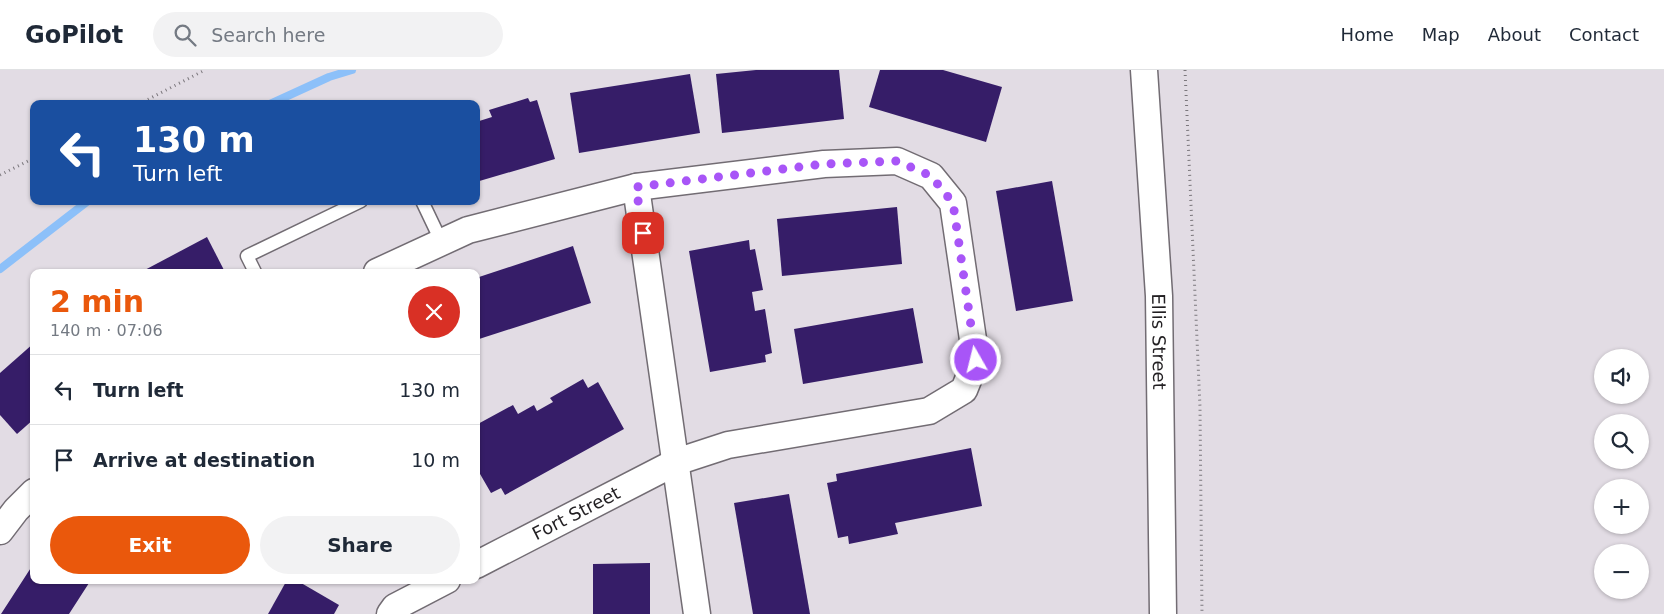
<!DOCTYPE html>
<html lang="en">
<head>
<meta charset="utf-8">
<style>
	body { margin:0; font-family:"DejaVu Sans",sans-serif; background:#f2f2f3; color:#1f2937; height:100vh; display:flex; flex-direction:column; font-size:19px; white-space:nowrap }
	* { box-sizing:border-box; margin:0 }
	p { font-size:16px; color:#747a83 }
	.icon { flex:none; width:28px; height:28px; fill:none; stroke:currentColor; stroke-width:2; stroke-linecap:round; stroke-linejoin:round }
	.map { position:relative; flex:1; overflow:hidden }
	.panel { position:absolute; left:30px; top:199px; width:450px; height:315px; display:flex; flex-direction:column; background:#fff; border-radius:10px; box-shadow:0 1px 4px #0004 }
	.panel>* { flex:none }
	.top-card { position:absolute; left:30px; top:30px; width:450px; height:105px; border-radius:10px; box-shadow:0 1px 4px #0004; background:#1a4fa0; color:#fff; overflow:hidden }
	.buttons { position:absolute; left:1594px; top:279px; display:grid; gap:10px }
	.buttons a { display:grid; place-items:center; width:55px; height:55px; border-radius:50%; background:#fff; box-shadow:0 1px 4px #0004; font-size:25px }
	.pin { position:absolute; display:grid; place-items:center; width:42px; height:42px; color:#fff; margin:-21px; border-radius:10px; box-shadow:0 2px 8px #0006 }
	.me { position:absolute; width:55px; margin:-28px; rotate:352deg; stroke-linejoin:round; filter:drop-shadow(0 0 4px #0008) }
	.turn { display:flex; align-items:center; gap:18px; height:105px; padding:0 20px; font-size:22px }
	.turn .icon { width:65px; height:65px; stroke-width:2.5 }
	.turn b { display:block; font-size:35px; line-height:42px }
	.round { display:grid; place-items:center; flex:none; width:52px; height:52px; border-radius:26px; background:#f2f2f3 }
	.overview { display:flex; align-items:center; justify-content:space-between; height:85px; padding:0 20px }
	h1 { font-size:30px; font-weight:800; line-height:38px; color:#ea580c }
	.cta { display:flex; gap:10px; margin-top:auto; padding:10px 20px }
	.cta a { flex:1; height:58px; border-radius:30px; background:#ea580c; color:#fff; font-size:20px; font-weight:800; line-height:58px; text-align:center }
	.cta a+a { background:#f2f2f3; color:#1f2937 }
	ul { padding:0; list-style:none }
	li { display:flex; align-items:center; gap:15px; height:70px; padding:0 20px; border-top:1px solid #e0e1e3 }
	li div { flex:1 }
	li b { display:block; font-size:19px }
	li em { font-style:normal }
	header { display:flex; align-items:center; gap:30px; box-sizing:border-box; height:70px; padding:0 25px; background:#fff; border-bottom:1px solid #e0e1e3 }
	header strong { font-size:24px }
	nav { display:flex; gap:28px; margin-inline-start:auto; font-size:18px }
	.search { width:350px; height:45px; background:#f2f2f3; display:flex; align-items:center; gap:12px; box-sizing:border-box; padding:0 18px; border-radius:28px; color:#747a83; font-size:19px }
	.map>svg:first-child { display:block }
</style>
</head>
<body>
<header>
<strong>GoPilot</strong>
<div class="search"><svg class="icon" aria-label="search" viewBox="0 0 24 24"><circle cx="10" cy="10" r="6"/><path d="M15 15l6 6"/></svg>Search here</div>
<nav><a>Home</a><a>Map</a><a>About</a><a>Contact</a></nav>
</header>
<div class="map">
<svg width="1664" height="544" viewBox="0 0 1664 544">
	<rect width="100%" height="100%" fill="#e2dce4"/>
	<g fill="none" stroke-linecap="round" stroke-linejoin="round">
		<!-- stream -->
		<g stroke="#8cc0f9" stroke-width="8">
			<polyline points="270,34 329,7 352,0"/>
			<polyline points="0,199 88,131"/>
		</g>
	</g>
	<!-- building -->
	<g fill="#361d68">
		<polygon points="756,0 839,0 844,49 722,63 716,4"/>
		<polygon points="880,0 943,0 1002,17 986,72 869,37"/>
		<polygon points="690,4 700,63 579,83 570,23"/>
		<polygon points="528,28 530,32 537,30 555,89 476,112 476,52 492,47 489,40"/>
		<polygon points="1052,111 1073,231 1016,241 996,121"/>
		<polygon points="897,137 902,194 782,206 777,149"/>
		<polygon points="207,167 225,202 141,202"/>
		<polygon points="749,170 750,180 755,179 763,220 752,222 755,241 765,239 772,283 765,285 766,292 710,302 689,181"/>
		<polygon points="573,176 591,233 476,270 476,208"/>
		<polygon points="913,238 923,293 803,314 794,259"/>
		<polygon points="34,273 34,349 17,364 0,345 0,303"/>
		<polygon points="583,309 588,318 598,312 624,359 505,425 501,418 491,423 476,397 476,355 513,335 518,344 534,335 537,341 553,332 550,328"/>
		<polygon points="971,378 982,436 895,453 898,464 849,474 848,466 838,468 827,413 837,411 836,404"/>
		<polygon points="789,424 810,544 753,544 734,433"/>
		<polygon points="34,493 34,510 85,510 89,513 69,544 1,544"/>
		<polygon points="650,493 650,544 593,544 593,494"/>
		<polygon points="287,510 296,510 339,535 334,544 268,544"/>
	</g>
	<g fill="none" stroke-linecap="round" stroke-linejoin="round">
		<defs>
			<g id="service">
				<polyline points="422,131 442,173"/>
				<polyline points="255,202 247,186 361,131"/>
			</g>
			<g id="minor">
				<path id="s1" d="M1144,0L1159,226L1163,544"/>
				<polyline points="636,117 697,544"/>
				<polyline points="377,202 468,160 636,117 824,94 897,91 931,106 953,133 976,290 964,320 929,341 728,375 676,392 476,495"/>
				<polyline points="0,461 16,440 34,422"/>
				<polyline points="390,544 395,537 447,510"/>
			</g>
		</defs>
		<!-- service casing -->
		<use href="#service" stroke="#726c73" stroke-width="15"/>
		<!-- minor casing -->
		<use href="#minor" stroke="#726c73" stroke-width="29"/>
		<!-- path -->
		<g stroke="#7b777c" stroke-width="3" stroke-dasharray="1 4" stroke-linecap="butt">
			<polyline points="1185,0 1200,337 1202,544"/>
			<polyline points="139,34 205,0"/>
			<polyline points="0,105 34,88"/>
		</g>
		<!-- service -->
		<use href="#service" stroke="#fff" stroke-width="12"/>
		<!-- minor -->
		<use href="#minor" stroke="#fff" stroke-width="26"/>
	</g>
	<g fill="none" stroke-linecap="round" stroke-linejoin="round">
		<!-- route -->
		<polyline stroke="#a855f7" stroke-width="9" stroke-dasharray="0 16.2" points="643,163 636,117 824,94 897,91 931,106 953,133 976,290"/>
	</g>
	<g text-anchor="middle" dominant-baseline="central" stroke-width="5" stroke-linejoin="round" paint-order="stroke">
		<!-- street labels -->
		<g font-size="18" fill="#221f22" stroke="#fff">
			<text stroke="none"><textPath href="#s1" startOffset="272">Ellis Street</textPath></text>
			<text transform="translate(576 443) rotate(-27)">Fort Street</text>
		</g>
	</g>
</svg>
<div class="buttons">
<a><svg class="icon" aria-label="sound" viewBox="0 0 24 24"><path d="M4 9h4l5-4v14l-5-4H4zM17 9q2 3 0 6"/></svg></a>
<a><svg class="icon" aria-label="search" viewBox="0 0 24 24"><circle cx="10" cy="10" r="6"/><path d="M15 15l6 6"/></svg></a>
<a>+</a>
<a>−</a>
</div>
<div class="pin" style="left:643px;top:163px;background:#d93025"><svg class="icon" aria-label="arrive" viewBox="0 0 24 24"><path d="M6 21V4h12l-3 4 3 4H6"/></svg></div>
<svg class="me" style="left:976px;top:290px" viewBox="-20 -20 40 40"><circle r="17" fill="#a855f7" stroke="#fff" stroke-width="3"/><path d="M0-11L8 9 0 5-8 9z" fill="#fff"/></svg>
<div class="top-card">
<div class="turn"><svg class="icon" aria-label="left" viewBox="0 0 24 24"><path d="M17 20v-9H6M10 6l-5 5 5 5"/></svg><div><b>130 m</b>Turn left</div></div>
</div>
<section class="panel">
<div class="overview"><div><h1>2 min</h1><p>140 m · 07:06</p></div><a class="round" style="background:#d93025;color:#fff"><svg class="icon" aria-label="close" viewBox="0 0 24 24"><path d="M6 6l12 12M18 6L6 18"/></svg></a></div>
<ul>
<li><svg class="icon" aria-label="left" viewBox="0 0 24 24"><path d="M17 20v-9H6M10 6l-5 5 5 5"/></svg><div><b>Turn left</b></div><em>130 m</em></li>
<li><svg class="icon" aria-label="arrive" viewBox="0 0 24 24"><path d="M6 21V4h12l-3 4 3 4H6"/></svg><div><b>Arrive at destination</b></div><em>10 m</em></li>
</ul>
<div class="cta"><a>Exit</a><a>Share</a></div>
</section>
</div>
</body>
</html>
